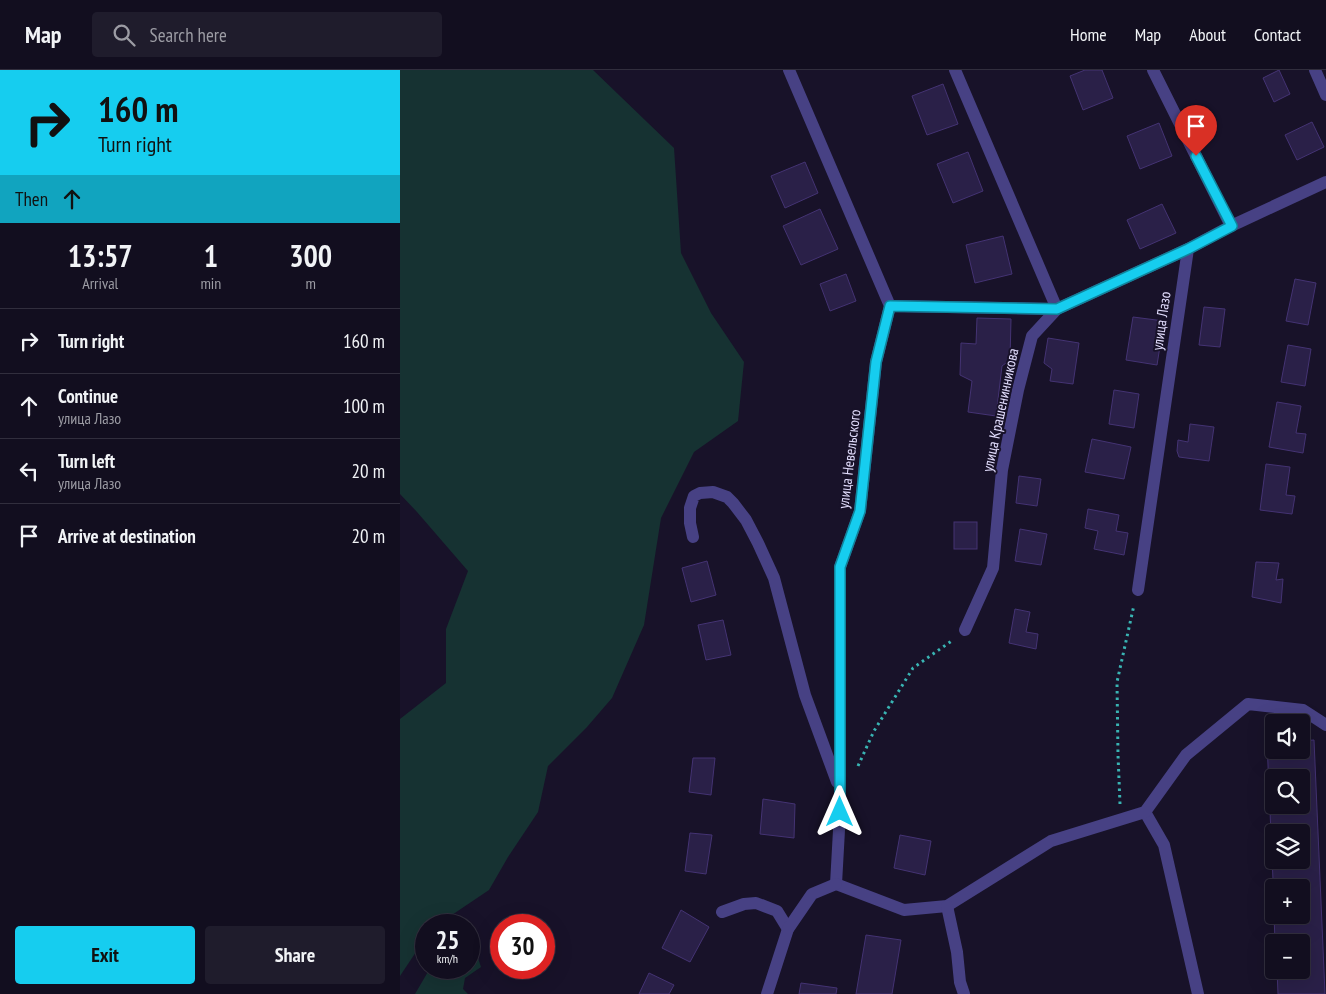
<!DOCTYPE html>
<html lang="en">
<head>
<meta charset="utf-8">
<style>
	body { margin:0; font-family:"PT Sans Narrow",sans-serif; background:#1f1c2c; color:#f1f3f6; height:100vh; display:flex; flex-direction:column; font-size:19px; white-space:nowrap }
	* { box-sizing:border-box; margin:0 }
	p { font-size:16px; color:#9c9ca4 }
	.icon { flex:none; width:28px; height:28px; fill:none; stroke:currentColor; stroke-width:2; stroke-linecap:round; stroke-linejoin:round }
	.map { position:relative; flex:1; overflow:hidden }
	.panel { display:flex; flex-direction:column; background:#120e1f; width:400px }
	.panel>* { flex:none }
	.top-card { background:#16cdef; color:#111; overflow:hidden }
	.tools { position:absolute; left:865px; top:644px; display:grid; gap:10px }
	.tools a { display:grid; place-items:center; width:45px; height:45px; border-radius:5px; background:#120e1f; box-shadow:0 5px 20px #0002,0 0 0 1px #312e3d; font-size:25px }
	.speed { position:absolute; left:15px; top:844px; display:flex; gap:10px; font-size:25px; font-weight:700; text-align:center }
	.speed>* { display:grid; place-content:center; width:65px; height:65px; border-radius:50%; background:#120e1f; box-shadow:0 5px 20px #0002,0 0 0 1px #312e3d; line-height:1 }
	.speed small { font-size:12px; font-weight:400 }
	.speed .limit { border:8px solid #d22; background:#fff; color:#111 }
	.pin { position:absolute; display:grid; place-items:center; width:42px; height:42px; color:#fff; margin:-51px -21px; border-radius:50% 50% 50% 0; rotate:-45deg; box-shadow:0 0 5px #0007 }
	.pin .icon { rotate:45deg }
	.me { position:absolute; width:55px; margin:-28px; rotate:0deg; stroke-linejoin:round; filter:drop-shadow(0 0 4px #0008) }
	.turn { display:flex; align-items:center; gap:18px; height:105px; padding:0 15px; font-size:22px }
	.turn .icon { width:65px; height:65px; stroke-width:2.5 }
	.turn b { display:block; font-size:35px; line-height:42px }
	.then { display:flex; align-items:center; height:48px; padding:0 15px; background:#0003; gap:10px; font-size:19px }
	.eta { display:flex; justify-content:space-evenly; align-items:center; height:85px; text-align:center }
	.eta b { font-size:30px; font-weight:800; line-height:35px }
	.action { display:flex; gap:10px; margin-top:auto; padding:10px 15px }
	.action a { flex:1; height:58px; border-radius:5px; background:#16cdef; color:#111; font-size:20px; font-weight:800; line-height:58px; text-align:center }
	.action a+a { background:#1f1c2c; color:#f1f3f6 }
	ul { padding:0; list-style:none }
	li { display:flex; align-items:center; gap:15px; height:65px; padding:0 15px; border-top:1px solid #312e3d }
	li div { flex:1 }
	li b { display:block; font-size:19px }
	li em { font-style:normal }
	header { display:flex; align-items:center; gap:30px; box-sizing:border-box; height:70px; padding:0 25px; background:#120e1f; border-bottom:1px solid #312e3d }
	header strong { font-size:24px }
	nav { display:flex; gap:28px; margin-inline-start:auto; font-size:18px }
	.search { width:350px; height:45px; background:#1f1c2c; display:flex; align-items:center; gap:12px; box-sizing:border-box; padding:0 18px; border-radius:5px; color:#9c9ca4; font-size:19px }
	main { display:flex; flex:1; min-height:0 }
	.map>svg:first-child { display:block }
</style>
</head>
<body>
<header>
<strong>Map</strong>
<div class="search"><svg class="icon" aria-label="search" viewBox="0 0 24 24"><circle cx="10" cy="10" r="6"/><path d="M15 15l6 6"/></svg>Search here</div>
<nav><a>Home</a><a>Map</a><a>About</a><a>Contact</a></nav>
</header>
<main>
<section class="panel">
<div class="top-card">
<div class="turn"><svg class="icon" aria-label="right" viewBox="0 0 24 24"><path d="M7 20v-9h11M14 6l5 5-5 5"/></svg><div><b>160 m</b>Turn right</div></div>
<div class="then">Then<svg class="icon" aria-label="ahead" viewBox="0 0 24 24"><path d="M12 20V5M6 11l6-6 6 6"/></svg></div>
</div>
<div class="eta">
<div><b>13:57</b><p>Arrival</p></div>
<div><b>1</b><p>min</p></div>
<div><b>300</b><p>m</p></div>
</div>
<ul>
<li><svg class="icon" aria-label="right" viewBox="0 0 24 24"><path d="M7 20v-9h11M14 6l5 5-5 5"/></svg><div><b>Turn right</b></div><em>160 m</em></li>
<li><svg class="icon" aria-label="ahead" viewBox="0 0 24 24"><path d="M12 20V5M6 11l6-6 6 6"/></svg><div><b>Continue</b><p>улица Лазо</p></div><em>100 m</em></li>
<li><svg class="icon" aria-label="left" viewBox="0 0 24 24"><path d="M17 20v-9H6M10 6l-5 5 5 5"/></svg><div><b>Turn left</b><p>улица Лазо</p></div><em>20 m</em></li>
<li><svg class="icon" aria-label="arrive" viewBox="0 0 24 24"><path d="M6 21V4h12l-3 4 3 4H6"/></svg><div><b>Arrive at destination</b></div><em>20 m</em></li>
</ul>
<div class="action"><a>Exit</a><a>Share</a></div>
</section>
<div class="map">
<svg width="926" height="924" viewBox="0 0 926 924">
	<rect width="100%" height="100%" fill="#181229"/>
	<!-- green -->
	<g fill="#163232">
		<polygon points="0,0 193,0 274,78 281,183 311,243 344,292 338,351 294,382 261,448 244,555 212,628 187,657 148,696 138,742 108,787 89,820 37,855 26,855 26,867 0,906 0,649 46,613 46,559 68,501 17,442 0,424"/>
		<polygon points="75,879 81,897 65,908 63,919 68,924 15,924 29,900 32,898 69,898 69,881"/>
	</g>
	<!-- building -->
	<g fill="#2a2048" stroke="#443373" fill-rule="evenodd">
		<polygon points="685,0 702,0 713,28 683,40 670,6"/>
		<polygon points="879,0 890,24 874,32 863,8"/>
		<polygon points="543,14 558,54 527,65 512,26"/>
		<polygon points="912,52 924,77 897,90 885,65"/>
		<polygon points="759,53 772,86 740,99 727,66"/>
		<polygon points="568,82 583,121 553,133 537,94"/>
		<polygon points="405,92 418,123 385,138 371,106"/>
		<polygon points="762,134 776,163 740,179 727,150"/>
		<polygon points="420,139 438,179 401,195 383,156"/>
		<polygon points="603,166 612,204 575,213 566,175"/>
		<polygon points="446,204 456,231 430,241 420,214"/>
		<polygon points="895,209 916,213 908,255 886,251"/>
		<polygon points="804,237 825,239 820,277 799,275"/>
		<polygon points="733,247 764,251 757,295 726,290"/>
		<polygon points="577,248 611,249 610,290 602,296 596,346 568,342 572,311 560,305 561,273 576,274"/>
		<polygon points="648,268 679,273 673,314 650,311 652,299 644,293"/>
		<polygon points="888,275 911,279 905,316 881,312"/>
		<polygon points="714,320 739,324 734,358 709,354"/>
		<polygon points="877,332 901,336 896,363 906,364 903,383 869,377"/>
		<polygon points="790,354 814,357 809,391 779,387 777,381 778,370 788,372"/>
		<polygon points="692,369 731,377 724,409 685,402"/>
		<polygon points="866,394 890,397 886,425 895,426 892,444 860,440"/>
		<polygon points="619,406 641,409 637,436 616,433"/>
		<polygon points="688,439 719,445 716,461 728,463 724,485 694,479 698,461 685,458"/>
		<rect x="554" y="452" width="23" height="27"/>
		<polygon points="620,459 647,464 641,495 615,491"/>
		<polygon points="307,491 316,525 291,532 282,498"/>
		<polygon points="856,492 879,493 876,510 883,509 881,533 852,527"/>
		<polygon points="615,539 630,542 626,562 638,564 636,579 609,573"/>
		<polygon points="323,550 331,585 306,590 298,555"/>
		<path d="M914,670L925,924H878L877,900H901V872H875L874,845H901V818H874V833L867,672H874V680H901V671ZM874,708H901V735H874ZM874,762H901V790H874Z"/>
		<polygon points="293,688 315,688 311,725 289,722"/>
		<polygon points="363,729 395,734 394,768 360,764"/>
		<polygon points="290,763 312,765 306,804 285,801"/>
		<polygon points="500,765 531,771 525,805 494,798"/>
		<polygon points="281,840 309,857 290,892 262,878"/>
		<polygon points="466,865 501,870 492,924 456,924"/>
		<polygon points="249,903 274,915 269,924 239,924"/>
		<polygon points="401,913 437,918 436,924 399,924"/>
	</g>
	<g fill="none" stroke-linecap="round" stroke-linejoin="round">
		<!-- path -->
		<g stroke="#39b4b3" stroke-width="3" stroke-dasharray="2.5 4" stroke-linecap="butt">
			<polyline points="458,696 474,661 513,598 553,570"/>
			<polyline points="720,734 718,685 717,612 734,535"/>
		</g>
		<!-- minor -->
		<g stroke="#474184" stroke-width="12">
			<polyline points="389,0 490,236 476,292 460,441 440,497 440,742 436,814"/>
			<polyline points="555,0 657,239 632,266 618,320 602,400 593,498 565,560"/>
			<polyline points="915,0 926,25"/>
			<polyline points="831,156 926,112"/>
			<polyline points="490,236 657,239 788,179"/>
			<polyline points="293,467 290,453 290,438 294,426 300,423 313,422 327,427 333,433 346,450 358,473 374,508 405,625 437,712"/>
			<polyline points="738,520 788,179 831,156 753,0"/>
			<polyline points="745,742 764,775 798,924"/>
			<polyline points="436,814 504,840 547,836 651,771 745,742 786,685 848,634 903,640 926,655"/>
			<polyline points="547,836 557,882 560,912 564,924"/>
			<polyline points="322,842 344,834 356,833 377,841 388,859"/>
			<polyline points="367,924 388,859 412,824 436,814"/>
		</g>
	</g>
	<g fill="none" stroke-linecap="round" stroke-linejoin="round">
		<defs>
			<polyline id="route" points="440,742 440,497 460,441 476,292 490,236 657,239 788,179 832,156 796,86"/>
		</defs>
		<!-- route casing -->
		<use href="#route" stroke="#0e859b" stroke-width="12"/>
		<!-- route -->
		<use href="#route" stroke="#16cdef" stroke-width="9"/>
	</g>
	<g text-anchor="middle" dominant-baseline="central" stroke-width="4" stroke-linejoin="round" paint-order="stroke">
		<!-- street labels -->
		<g font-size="15" fill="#e2ddfd" stroke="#181229">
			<text transform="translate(761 251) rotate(-82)">улица Лазо</text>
			<text transform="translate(600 340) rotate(-78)">улица Крашенинникова</text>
			<text transform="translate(449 389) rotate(-83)">улица Невельского</text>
		</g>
	</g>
</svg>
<div class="tools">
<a><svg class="icon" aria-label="sound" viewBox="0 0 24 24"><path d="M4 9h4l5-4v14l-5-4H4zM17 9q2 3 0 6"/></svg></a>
<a><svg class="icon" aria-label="search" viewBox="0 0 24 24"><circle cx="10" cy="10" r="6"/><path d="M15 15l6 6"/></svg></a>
<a><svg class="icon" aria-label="layers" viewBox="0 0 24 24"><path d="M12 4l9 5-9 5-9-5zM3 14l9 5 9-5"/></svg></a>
<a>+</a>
<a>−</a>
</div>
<div class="speed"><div>25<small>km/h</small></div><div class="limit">30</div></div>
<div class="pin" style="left:796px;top:86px;background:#d93025"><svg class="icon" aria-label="arrive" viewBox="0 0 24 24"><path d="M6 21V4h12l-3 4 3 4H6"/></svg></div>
<svg class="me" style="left:440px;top:742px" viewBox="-20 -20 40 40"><path d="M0-17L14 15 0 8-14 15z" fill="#16cdef" stroke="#fff" stroke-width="4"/></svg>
</div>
</main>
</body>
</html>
